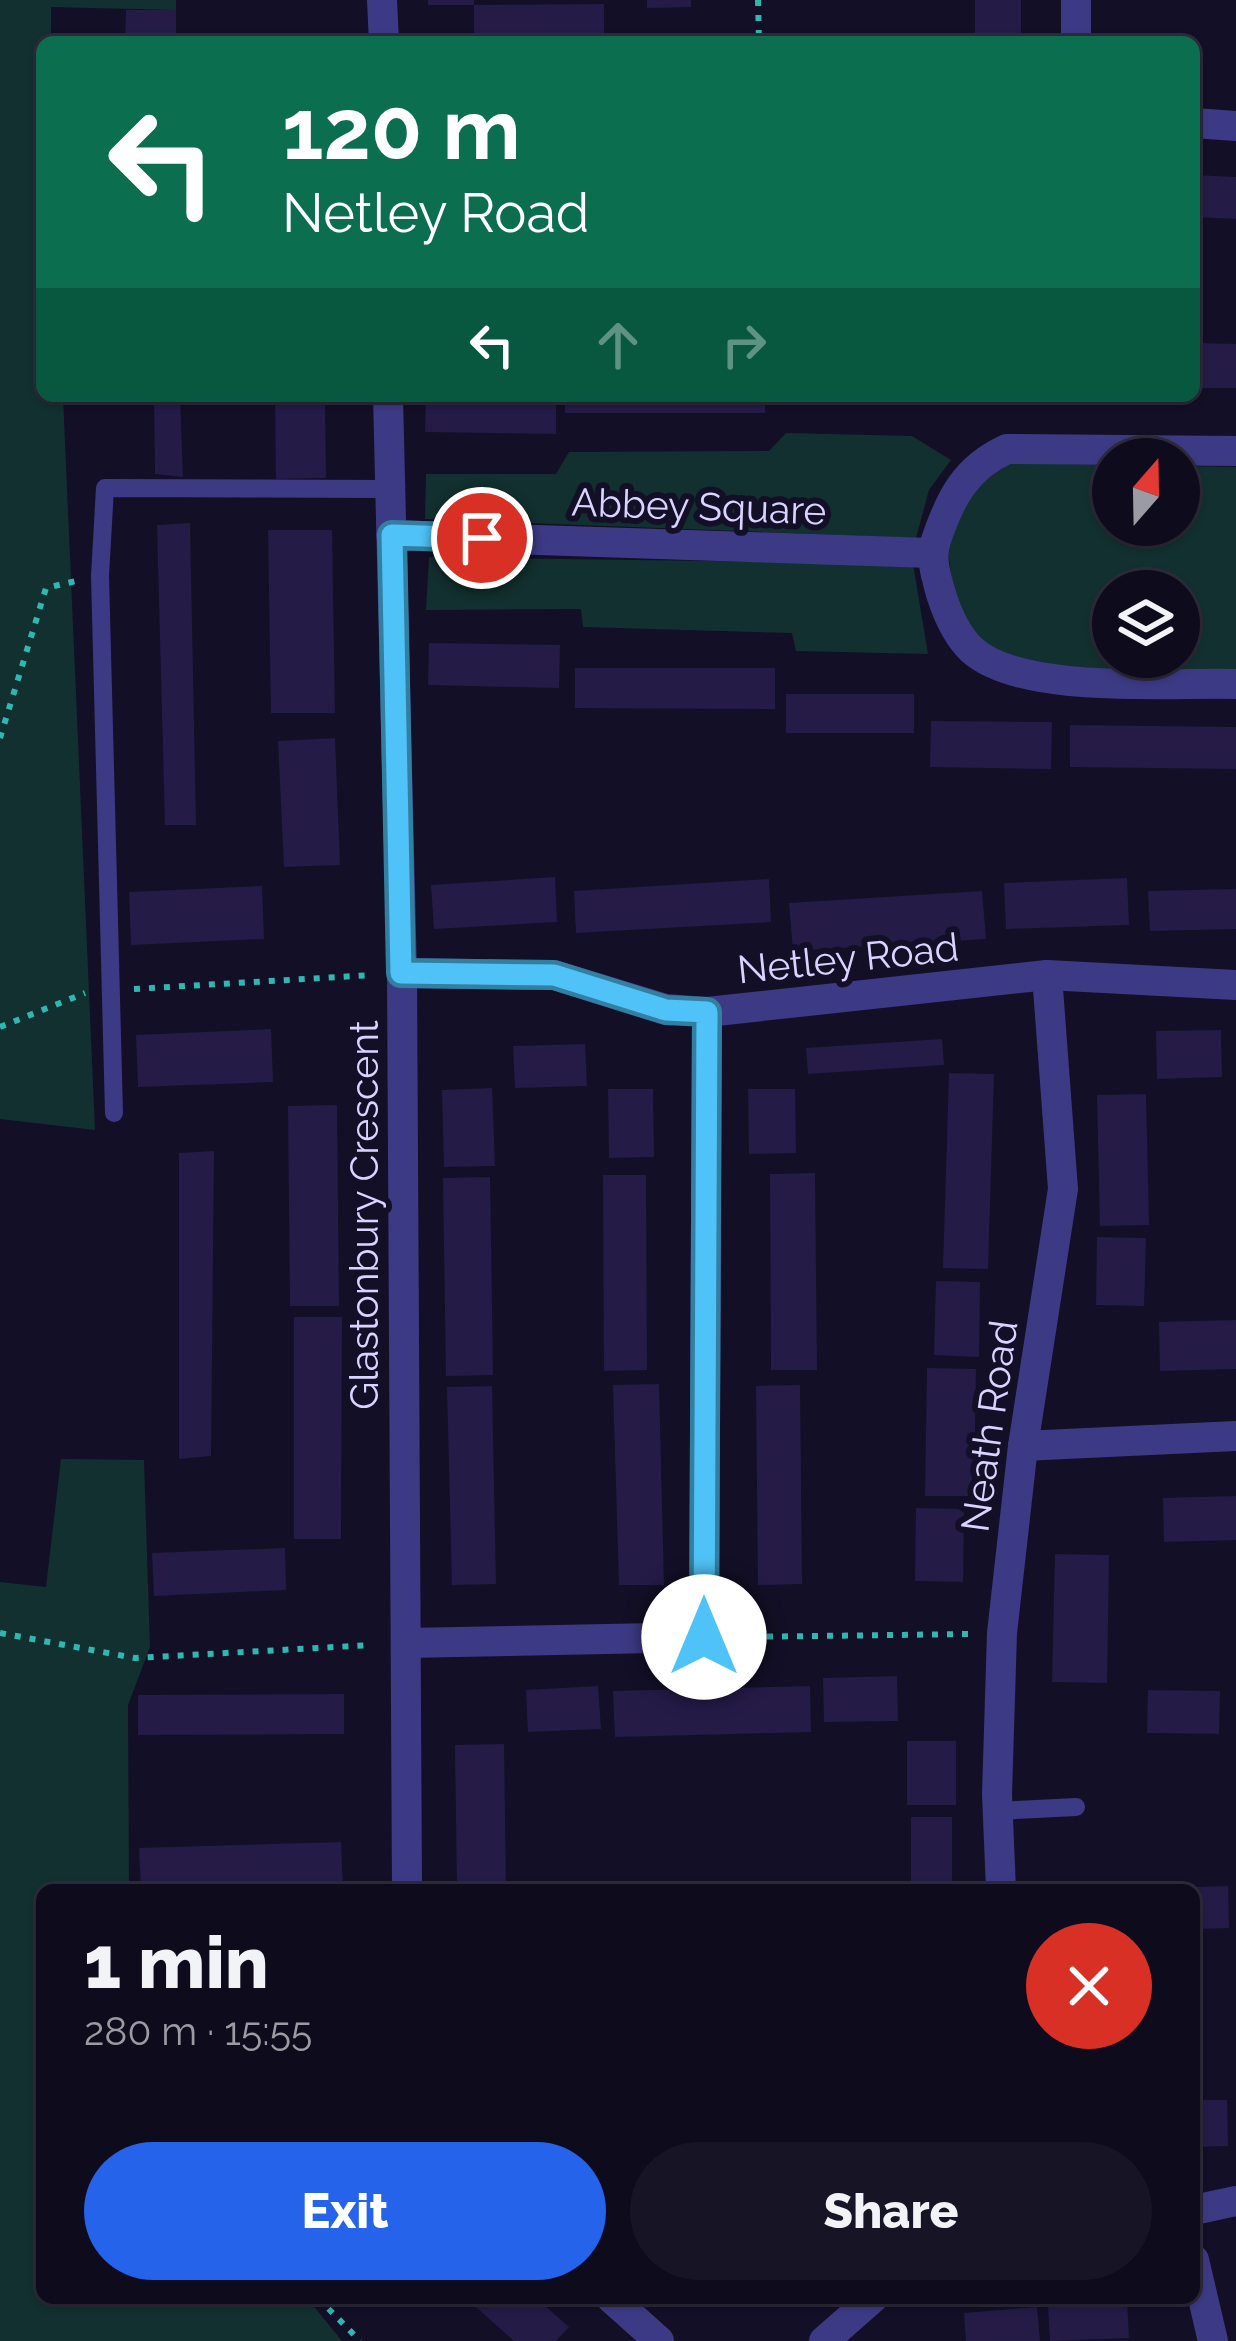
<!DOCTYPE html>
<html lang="en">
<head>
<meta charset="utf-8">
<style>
	body { margin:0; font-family:Raleway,sans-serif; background:#171425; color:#f1f3f6; height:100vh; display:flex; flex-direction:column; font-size:45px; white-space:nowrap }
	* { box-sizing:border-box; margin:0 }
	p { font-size:39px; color:#9b9ba3 }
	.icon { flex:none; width:66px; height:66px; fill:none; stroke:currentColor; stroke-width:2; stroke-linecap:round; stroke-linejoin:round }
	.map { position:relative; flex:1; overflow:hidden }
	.panel { position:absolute; left:36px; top:1884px; width:1164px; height:420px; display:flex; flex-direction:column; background:#0e0b1c; border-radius:18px; box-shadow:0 3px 9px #0004,0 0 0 3px #2e2b3b }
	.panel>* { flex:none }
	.guide { position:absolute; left:36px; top:36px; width:1164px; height:366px; border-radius:18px; box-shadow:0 3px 9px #0004,0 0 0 3px #2e2b3b; background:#0b6e4f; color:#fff; overflow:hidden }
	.needle { width:78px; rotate:20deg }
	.buttons { position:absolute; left:1092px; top:438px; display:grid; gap:24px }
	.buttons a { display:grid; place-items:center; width:108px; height:108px; border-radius:50%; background:#0e0b1c; box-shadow:0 3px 9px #0004,0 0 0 3px #2e2b3b; font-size:60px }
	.pin { position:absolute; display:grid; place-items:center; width:102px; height:102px; color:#fff; margin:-51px; border:6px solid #fff; border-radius:50%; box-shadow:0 3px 12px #0007 }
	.me { position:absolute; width:132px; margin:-66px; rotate:0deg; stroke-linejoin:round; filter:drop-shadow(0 0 9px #0008) }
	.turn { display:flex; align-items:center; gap:42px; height:252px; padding:0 48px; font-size:54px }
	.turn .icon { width:156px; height:156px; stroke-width:2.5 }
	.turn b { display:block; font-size:84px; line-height:102px }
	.lanes { display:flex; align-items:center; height:114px; padding:0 48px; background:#0003; justify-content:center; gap:60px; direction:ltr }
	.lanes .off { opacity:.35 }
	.round { display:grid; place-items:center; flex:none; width:126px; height:126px; border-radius:63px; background:#171425 }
	.headline { display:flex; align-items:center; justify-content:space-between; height:204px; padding:0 48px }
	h1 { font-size:72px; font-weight:800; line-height:90px }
	.action { display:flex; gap:24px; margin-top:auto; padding:24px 48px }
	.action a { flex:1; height:138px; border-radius:72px; background:#2563eb; color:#fff; font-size:48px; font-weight:800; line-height:138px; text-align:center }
	.action a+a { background:#171425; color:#f1f3f6 }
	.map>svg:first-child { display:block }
</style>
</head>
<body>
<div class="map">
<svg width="1236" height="2341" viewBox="0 0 1236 2341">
	<rect width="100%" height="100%" fill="#130f26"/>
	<!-- green -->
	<g fill="#12302f" fill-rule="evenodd">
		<polygon points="0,0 176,0 176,10 51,7 51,42 42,42 42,396 63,396 95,1130 0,1119"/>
		<polygon points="786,433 912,436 951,460 929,490 916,538 425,519 426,474 556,474 569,452 769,451"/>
		<path d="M1011,463L1113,465V525H1179V466L1236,467V674C1180,672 1018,680 980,642C959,622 954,593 950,566C941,515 972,487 1011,463ZM1113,591H1179V657H1113Z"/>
		<polygon points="429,557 913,564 928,654 796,651 792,633 583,627 581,609 426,610"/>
		<polygon points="61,1459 144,1460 150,1647 128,1705 129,1890 42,1890 42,2298 307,2298 342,2341 0,2341 0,1582 46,1587"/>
	</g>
	<!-- building -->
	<g fill="#241b47">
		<rect x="428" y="0" width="46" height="5"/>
		<polygon points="647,0 691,0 691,7 647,8"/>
		<rect x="975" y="0" width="46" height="42"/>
		<polygon points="604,4 604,42 474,42 474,5"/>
		<polygon points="126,10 176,10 176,42 125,42"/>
		<polygon points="1194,175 1236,177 1236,219 1194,217"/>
		<polygon points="1194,343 1236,344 1236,388 1194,388"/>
		<polygon points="154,396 180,396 183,477 155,474"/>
		<polygon points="275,396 325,396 326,478 276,479"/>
		<polygon points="426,396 556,396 556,434 425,432"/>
		<rect x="565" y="396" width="200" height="17"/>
		<polygon points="771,396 902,396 902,403 771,401"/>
		<polygon points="190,523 196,825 165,825 157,525"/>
		<polygon points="268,530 332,530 335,713 271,713"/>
		<polygon points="429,643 560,645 559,688 428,685"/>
		<polygon points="575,668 775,668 775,709 575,708"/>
		<rect x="786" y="694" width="128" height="39"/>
		<polygon points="931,721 1052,722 1051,769 930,767"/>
		<polygon points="1070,725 1236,727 1236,769 1070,767"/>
		<polygon points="335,738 340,865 284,867 278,741"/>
		<polygon points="555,877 557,922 434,929 431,885"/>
		<polygon points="1127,878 1129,925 1006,929 1004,883"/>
		<polygon points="769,879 771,922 576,933 574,891"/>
		<polygon points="262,886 264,939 131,945 129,892"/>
		<polygon points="1236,889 1236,929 1150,931 1148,891"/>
		<polygon points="982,891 986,939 793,951 789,903"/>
		<polygon points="271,1029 273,1082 138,1087 136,1035"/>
		<polygon points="1221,1030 1222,1077 1157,1079 1156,1031"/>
		<polygon points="942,1039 944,1065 808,1074 806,1048"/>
		<polygon points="585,1044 587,1086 515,1088 513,1046"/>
		<polygon points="949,1073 994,1074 988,1269 943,1268"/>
		<polygon points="492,1088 495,1166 444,1167 442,1090"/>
		<polygon points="608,1089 653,1089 654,1157 609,1158"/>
		<polygon points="748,1089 795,1089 796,1153 749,1154"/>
		<polygon points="1146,1094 1149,1225 1100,1226 1097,1095"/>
		<polygon points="337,1105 339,1306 290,1306 288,1106"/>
		<polygon points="214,1151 211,1456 179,1459 179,1153"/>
		<polygon points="815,1173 817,1370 771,1370 770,1174"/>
		<polygon points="603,1175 646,1175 647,1370 604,1371"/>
		<polygon points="490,1177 493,1375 446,1376 443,1178"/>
		<polygon points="1097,1237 1146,1238 1144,1306 1096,1305"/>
		<polygon points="936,1281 980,1282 979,1357 934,1355"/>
		<polygon points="294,1317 342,1317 341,1539 294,1539"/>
		<polygon points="1236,1320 1236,1369 1160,1371 1159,1322"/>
		<polygon points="927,1368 976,1369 974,1496 925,1496"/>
		<polygon points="659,1384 664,1585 619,1585 613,1385"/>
		<polygon points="800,1385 802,1584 758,1585 756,1386"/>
		<polygon points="492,1386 496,1584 452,1585 447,1387"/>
		<polygon points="1236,1496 1236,1540 1164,1542 1163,1498"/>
		<polygon points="916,1508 964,1509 963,1582 915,1581"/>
		<polygon points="285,1548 286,1590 154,1596 152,1553"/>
		<polygon points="1055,1554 1109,1555 1107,1683 1052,1682"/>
		<polygon points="897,1676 898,1721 824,1722 823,1678"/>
		<polygon points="598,1686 601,1729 528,1732 526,1690"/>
		<polygon points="810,1686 811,1732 615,1737 613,1691"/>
		<polygon points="1148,1690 1220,1691 1219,1734 1147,1733"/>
		<polygon points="344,1694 344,1734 138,1735 138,1695"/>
		<rect x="907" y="1741" width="49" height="64"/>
		<polygon points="504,1744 506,1890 457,1890 455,1745"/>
		<rect x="911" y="1817" width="41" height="66"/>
		<polygon points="341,1842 343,1887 141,1890 139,1848"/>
		<polygon points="1228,1886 1229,1928 1194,1929 1194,1887"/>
		<polygon points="1194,2100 1227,2100 1228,2146 1194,2147"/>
		<polygon points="466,2298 536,2298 569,2327 556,2341 514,2341"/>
		<polygon points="1127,2300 1129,2338 1050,2341 1048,2306"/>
		<polygon points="1037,2307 1040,2341 966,2341 964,2313"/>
	</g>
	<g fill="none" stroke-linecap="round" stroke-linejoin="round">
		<!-- path -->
		<g stroke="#2fb8b0" stroke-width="6" stroke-dasharray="6 9" stroke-linecap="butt">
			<polyline points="758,0 759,42"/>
			<polyline points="0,738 46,588 76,581"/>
			<polyline points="134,989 373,975"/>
			<polyline points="0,1027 85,993"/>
			<polyline points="0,1633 135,1658 372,1645"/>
			<polyline points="737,1637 970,1634"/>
			<polyline points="318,2298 360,2341"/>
		</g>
		<!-- lane -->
		<g stroke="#3d3a85" stroke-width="18">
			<polyline points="114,1113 100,576 105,488 388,489"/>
			<polyline points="997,1811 1076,1807"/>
		</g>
		<!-- street -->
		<g stroke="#3d3a85" stroke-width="30">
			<polyline points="382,0 384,42"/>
			<polyline points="1076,0 1076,42"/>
			<polyline points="1194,123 1236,126"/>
			<polyline points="388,396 402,973 407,1890"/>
			<path d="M1236,451L1007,449C965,468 950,499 936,540C930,558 936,576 941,594C947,613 957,636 972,650C1022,695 1170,682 1236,684"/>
			<polyline points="391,535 931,553"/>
			<polyline points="402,973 554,975 666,1009 707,1012 1047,975 1236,985"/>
			<polyline points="1023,1446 1236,1436"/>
			<polyline points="406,1643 704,1637 707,1012"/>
			<polyline points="1001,1890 997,1794 1002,1633 1023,1446 1063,1189 1047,975"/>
			<polyline points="1194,2210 1236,2201"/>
			<polyline points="1194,2260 1213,2341"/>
			<polyline points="611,2298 659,2341"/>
			<polyline points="824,2341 873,2298"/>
		</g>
	</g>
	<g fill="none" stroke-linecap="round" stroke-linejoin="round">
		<defs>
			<polyline id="route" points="482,538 392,535 401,973 554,975 666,1010 707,1012 704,1637"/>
		</defs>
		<!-- route casing -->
		<use href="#route" stroke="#337fa1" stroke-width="30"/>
		<!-- route -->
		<use href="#route" stroke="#4fc3f7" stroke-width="21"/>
	</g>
	<g text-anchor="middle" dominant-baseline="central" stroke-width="12" stroke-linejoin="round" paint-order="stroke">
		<!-- street labels -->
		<g font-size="39" fill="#d9d4ff" stroke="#130f26">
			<text transform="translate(699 506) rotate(2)">Abbey Square</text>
			<text transform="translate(848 958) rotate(-6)">Netley Road</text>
			<text transform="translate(364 1215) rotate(-90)">Glastonbury Crescent</text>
			<text transform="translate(989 1426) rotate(-82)">Neath Road</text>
		</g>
	</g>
</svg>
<div class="buttons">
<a><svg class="needle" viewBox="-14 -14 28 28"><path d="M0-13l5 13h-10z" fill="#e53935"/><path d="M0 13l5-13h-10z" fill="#9b9ba3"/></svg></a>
<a><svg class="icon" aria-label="layers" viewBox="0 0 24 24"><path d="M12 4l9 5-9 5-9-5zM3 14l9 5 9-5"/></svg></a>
</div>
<div class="pin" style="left:482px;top:538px;background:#d93025"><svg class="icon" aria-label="arrive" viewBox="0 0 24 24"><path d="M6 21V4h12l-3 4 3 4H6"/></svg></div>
<svg class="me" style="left:704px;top:1637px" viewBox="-20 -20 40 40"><circle r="19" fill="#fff"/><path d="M0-13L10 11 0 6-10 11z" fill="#4fc3f7"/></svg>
<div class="guide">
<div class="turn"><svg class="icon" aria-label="left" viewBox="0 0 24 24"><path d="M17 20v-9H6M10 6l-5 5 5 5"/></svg><div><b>120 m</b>Netley Road</div></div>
<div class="lanes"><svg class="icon" aria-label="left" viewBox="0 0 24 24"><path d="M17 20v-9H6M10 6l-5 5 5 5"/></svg><svg class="icon off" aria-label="ahead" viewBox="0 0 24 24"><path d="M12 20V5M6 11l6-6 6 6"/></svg><svg class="icon off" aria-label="right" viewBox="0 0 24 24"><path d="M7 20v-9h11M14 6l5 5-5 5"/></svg></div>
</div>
<section class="panel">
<div class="headline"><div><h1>1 min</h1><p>280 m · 15:55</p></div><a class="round" style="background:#d93025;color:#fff"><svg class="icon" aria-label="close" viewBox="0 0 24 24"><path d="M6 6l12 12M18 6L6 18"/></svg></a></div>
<div class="action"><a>Exit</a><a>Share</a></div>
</section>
</div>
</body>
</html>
